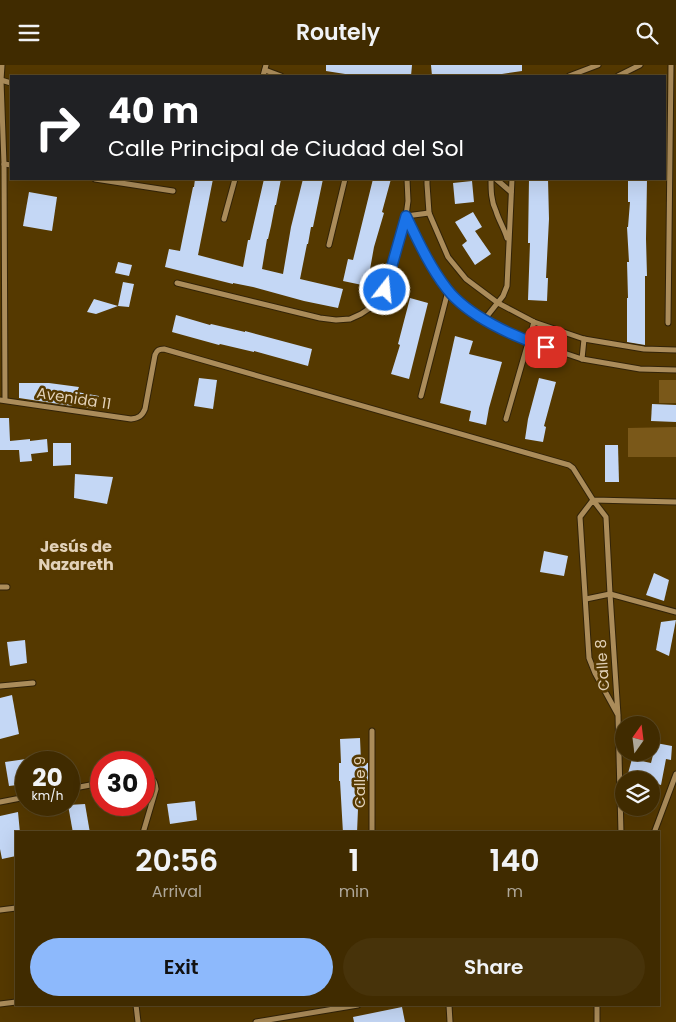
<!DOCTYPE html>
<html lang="en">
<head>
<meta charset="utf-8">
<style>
	body { margin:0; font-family:Poppins,sans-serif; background:#47330a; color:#f1f3f6; height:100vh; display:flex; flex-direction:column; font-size:19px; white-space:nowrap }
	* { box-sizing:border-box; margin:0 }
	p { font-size:16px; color:#aea799 }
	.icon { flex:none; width:28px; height:28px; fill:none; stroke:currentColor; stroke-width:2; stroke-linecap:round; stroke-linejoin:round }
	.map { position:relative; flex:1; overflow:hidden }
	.panel { position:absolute; left:15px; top:766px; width:645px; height:175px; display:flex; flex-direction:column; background:#402b00; border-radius:0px; box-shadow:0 5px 20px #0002,0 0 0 1px #594722 }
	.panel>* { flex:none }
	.top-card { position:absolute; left:10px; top:10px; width:656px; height:105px; border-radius:0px; box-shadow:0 5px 20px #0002,0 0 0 1px #594722; background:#202124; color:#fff; overflow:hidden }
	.needle { width:32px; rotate:14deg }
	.buttons { position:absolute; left:615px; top:651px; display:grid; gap:10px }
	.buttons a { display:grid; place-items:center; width:45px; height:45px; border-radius:50%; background:#402b00; box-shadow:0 5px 20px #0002,0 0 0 1px #594722; font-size:25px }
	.speed { position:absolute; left:15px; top:686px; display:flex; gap:10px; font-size:25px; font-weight:700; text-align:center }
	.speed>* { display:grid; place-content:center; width:65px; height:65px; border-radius:50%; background:#402b00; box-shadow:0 5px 20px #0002,0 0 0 1px #594722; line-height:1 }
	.speed small { font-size:12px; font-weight:400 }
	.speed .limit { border:8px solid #d22; background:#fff; color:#111 }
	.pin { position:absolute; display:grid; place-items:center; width:42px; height:42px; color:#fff; margin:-21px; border-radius:10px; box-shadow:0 2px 8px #0006 }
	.me { position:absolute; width:55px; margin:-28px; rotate:16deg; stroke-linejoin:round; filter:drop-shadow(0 0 4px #0008) }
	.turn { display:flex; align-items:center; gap:18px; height:105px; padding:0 15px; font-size:22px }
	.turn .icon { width:65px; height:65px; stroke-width:2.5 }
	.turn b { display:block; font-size:35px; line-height:42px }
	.eta { display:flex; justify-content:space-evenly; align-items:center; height:85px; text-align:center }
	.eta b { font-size:30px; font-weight:600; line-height:35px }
	.cta { display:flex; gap:10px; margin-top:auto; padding:10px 15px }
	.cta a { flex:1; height:58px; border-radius:30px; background:#8db9fc; color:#111; font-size:20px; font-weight:600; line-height:58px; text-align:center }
	.cta a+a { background:#47330a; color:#f1f3f6 }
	header { display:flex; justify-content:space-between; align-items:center; height:65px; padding:0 15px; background:#402b00; font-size:22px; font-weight:600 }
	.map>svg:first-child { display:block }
</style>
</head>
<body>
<header><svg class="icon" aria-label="menu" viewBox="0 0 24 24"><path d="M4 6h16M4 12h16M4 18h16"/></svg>Routely<svg class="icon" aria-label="search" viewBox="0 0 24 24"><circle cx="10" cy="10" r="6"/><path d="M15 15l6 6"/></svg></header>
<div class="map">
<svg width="676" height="957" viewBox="0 0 676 957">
	<rect width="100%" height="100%" fill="#553900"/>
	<!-- grass -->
	<g fill="#7a5819">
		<rect x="659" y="315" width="17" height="23"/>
		<polygon points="676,362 676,392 628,392 628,363"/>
	</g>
	<!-- building -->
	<g fill="#c4d7f5">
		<polygon points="326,0 412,0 411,11 358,11 326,6"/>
		<polygon points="431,0 522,0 522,6 489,11 432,11"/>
		<polygon points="195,114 213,114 198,190 243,202 248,175 250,175 264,114 281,114 276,140 275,140 271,161 268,174 267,174 262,204 283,209 291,162 303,114 323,114 313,162 311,162 308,179 307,179 300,214 343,224 338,243 304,236 253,222 233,218 233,219 165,202 169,184 180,186 193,122 194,122"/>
		<polygon points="373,114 391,114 382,147 384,148 374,182 367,221 343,216 348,194 353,195"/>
		<polygon points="529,114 548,114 549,154 546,213 548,213 547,236 528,235 530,178 528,178"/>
		<polygon points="628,114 647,114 646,174 647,211 645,211 645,280 627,277 627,233 628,233 627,197 629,197 627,162 628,162 630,137 628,137"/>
		<polygon points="472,116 474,137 455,139 453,118"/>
		<polygon points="29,127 57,132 52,166 23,161"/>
		<polygon points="473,147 482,162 475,166 491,189 475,200 462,180 467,176 455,157"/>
		<polygon points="118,197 132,200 129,211 115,208"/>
		<polygon points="123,217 134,219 129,242 118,241 96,249 87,247 94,234 118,241"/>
		<polygon points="410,233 428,238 409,314 391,309 400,280 398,279"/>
		<polygon points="176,250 210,260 211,259 245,267 245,266 312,284 308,301 254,286 254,287 220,279 219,280 172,267"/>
		<polygon points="455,271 473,276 469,289 502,297 489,343 486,360 469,356 471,346 440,338"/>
		<polygon points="199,313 217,315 213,344 194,341"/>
		<polygon points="539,313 556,317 544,361 546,362 543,377 525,374 528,354"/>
		<polygon points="19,318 49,318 79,322 77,327 99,331 93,344 73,339 72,341 19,333"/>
		<polygon points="652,339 676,340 676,357 651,356"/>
		<polygon points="0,353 9,353 10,376 30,374 30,376 47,374 48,387 31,389 32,396 20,397 19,385 0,385"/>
		<polygon points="53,378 71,378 71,400 53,401"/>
		<polygon points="605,380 618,380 619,417 605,417"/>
		<polygon points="75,409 113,412 107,439 74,433"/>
		<polygon points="544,486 568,491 564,511 540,507"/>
		<polygon points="654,508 669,515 664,536 646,530"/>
		<polygon points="676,555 669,591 656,585 661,557"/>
		<polygon points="25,575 27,598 10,601 7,577"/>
		<polygon points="12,630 19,669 0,674 0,633"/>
		<polygon points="360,673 361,697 368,698 368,716 359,716 361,744 358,744 357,768 343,768 340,716 339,716 339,698 341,698 340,674"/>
		<polygon points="656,678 672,681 671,695 666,694 661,720 651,717 651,715 640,715 627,712 632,694 651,698"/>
		<polygon points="26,694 26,719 9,721 5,697"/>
		<polygon points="195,736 197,755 170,759 167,739"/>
		<polygon points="85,739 90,768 73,768 68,740"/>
		<polygon points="18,747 20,768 16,768 16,791 2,794 0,784 0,751"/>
		<polygon points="402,942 405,957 354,957 353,952"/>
	</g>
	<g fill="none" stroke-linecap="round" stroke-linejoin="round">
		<defs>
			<g id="minor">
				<polyline points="2,0 1,15 4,99 5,335"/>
				<polyline points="265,5 281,11"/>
				<polyline points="263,11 266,0"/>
				<polyline points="569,11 598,0"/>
				<polyline points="618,11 640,0"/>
				<polyline points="1,15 11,18"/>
				<polyline points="4,99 11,100"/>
				<polyline points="95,114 173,126"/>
				<polyline points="407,114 408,136 406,151 433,204 448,226 466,243 484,255 528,276 582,294 640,304 676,305"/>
				<polyline points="427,114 427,119 429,148 448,192 466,214 498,238 534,257 584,274 644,284 676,285"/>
				<path d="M491,114C491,125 491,136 496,146C499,156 504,163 507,173"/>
				<polyline points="496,114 511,127"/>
				<polyline points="224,154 235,114"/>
				<polyline points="329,180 345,114"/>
				<polyline points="177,218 320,253 336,255 350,254 361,249 370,243 377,236 385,225 406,151 429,148"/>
				<polyline points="484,255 503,231 507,221 512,114"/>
				<polyline points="668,258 671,0"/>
				<polyline points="582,294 584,274"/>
				<polyline points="421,331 448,226"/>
				<path d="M0,335L131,354C139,353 142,351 145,344L155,290C157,285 159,284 164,284L569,400L573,403L593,435L676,437"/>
				<polyline points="506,354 534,257"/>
				<polyline points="0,522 7,522"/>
				<polyline points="586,534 610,529 676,547"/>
				<polyline points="0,621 33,618"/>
				<polyline points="618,650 595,608 589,593 580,452 593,435 606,452 610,529 618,650 621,768"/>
				<polyline points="372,666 372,768"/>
				<polyline points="69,724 101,718"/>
				<polyline points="0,737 26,732"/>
				<path d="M143,768L156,724C155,715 152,712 144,710"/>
				<polyline points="654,768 676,709"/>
				<polyline points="0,845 16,843"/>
				<polyline points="0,939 16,937"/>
				<polyline points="136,940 138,957"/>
				<polyline points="449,940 450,957"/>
				<polyline points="597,940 597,957"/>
				<polyline points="256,957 358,940"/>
			</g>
		</defs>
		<!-- minor casing -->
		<use href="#minor" stroke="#322308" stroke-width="7"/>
		<!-- minor -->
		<use href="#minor" stroke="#ab8c5a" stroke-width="5"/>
	</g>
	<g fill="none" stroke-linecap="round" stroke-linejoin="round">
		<defs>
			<path id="route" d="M385,225L406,151C418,176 430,202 447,224C468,251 514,272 546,282"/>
		</defs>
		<!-- route casing -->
		<use href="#route" stroke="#114b97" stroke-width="12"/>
		<!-- route -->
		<use href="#route" stroke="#1a73e8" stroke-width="9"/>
	</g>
	<g text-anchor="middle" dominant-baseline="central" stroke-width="5" stroke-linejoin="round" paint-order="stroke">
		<!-- street labels -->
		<g font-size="15" fill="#e2d1b8" stroke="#553900">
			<text transform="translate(74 333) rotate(9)">Avenida 11</text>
			<text transform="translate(602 600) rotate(-94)">Calle 8</text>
			<text transform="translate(359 717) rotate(-90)">Calle 9</text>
		</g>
		<!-- neighbourhood labels -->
		<g font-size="16" font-weight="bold" fill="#e2d1b8" stroke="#553900">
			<text x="76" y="481">Jesús de<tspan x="76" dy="18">Nazareth</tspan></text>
		</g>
	</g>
</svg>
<div class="buttons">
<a><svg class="needle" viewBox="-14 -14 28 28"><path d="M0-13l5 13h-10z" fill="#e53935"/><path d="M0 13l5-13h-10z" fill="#aea799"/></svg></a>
<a><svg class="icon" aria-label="layers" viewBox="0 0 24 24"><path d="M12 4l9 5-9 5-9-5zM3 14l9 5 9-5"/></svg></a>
</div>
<div class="speed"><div>20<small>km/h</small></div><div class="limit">30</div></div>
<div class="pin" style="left:546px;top:282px;background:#d93025"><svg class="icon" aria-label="arrive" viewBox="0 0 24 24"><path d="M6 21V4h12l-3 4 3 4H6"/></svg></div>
<svg class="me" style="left:385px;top:225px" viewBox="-20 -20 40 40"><circle r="17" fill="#1a73e8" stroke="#fff" stroke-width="3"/><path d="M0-11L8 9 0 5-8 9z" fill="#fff"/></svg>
<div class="top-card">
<div class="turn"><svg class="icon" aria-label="right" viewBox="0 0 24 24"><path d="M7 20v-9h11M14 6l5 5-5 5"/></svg><div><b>40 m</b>Calle Principal de Ciudad del Sol</div></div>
</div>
<section class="panel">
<div class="eta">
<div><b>20:56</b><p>Arrival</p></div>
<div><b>1</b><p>min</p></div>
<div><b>140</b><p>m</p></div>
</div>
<div class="cta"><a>Exit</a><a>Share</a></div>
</section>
</div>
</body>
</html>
